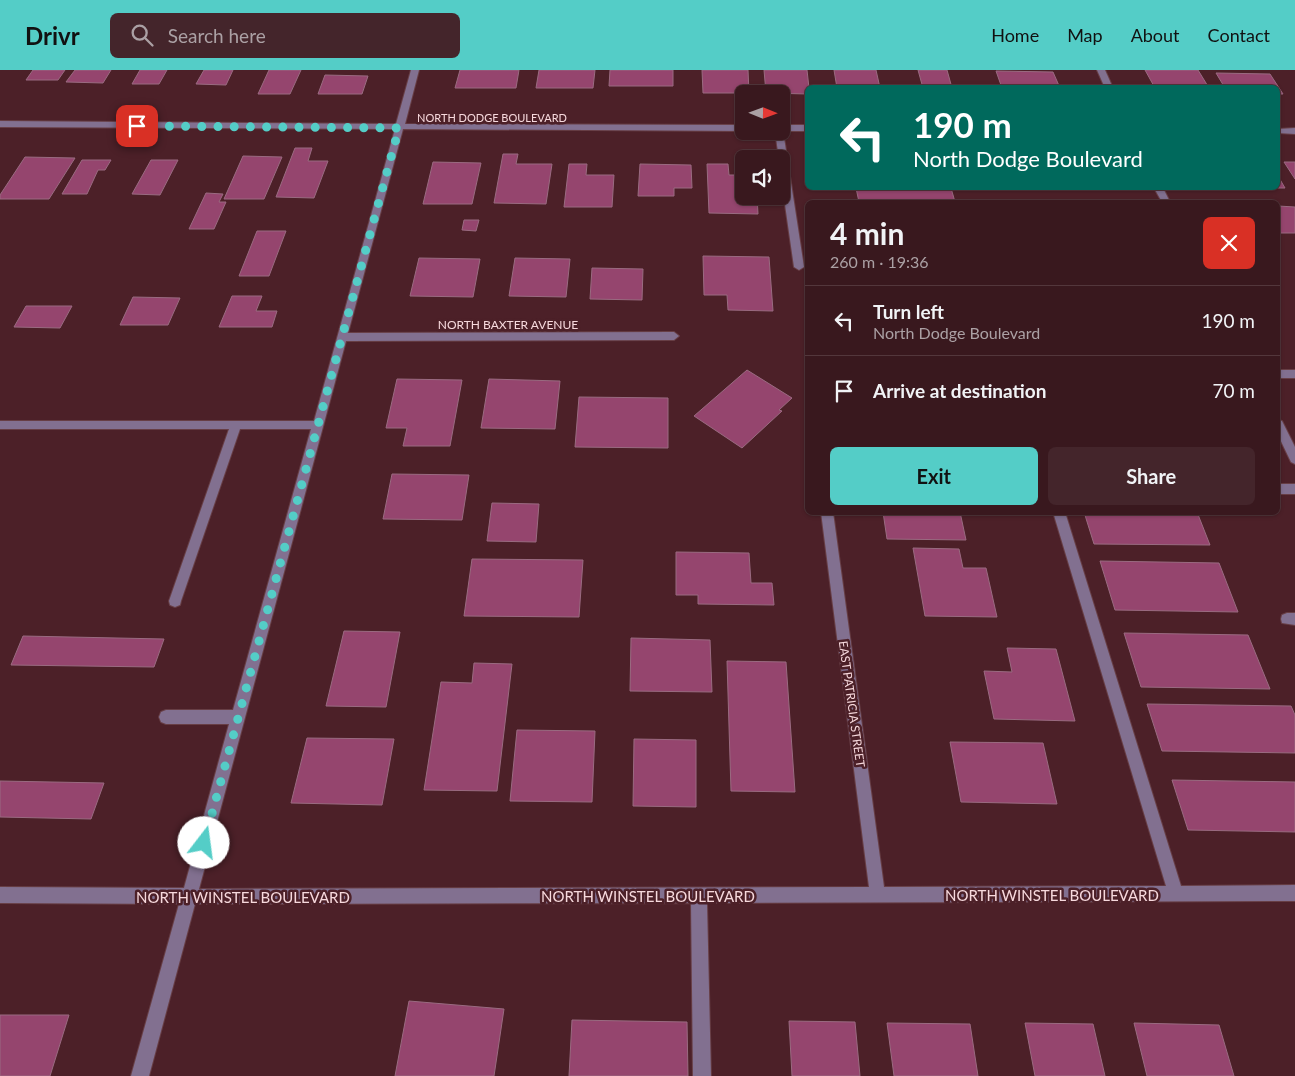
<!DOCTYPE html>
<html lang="en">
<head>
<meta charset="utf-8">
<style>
	body { margin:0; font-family:Lato,sans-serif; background:#44252b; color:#f1f3f6; height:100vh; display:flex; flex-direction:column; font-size:19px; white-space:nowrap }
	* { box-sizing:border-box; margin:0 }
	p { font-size:16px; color:#aba0a4 }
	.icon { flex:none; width:28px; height:28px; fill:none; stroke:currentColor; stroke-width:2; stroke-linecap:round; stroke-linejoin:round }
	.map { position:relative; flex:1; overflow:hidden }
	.sheet { position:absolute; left:805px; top:130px; width:475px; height:315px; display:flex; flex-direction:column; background:#39181e; border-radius:8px; box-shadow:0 1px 4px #0004,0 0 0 1px #53373c }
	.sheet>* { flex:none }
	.banner { position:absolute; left:805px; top:15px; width:475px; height:105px; border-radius:8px; box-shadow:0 1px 4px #0004,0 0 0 1px #53373c; background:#00695c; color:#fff; overflow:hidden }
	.needle { width:32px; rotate:91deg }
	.tools { position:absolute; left:735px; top:15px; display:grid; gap:10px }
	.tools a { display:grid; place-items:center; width:55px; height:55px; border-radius:8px; background:#39181e; box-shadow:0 1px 4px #0004,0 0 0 1px #53373c; font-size:25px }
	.pin { position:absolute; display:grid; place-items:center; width:42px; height:42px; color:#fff; margin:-21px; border-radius:10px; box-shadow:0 2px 8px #0006 }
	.me { position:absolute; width:55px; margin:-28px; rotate:15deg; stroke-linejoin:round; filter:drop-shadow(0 0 4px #0008) }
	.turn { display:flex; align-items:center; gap:18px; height:105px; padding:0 25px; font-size:22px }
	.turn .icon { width:65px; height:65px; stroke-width:2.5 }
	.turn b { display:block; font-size:35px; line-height:42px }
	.round { display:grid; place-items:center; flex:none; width:52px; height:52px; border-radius:8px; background:#44252b }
	.head { display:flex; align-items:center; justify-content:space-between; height:85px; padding:0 25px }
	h1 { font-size:30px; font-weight:700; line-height:38px }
	.primary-button { display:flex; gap:10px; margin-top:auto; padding:10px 25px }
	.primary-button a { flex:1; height:58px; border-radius:8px; background:#54cdc7; color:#111; font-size:20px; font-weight:700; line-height:58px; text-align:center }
	.primary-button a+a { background:#44252b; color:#f1f3f6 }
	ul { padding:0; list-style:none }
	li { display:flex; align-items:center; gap:15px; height:70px; padding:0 25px; border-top:1px solid #53373c }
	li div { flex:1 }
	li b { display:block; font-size:19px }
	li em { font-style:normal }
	header { display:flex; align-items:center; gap:30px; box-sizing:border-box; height:70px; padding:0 25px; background:#54cdc7; color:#111 }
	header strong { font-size:24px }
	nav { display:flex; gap:28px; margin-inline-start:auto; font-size:18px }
	.search { width:350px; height:45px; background:#44252b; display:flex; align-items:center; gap:12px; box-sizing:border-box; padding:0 18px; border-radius:8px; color:#aba0a4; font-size:19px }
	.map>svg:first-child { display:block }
</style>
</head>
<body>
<header>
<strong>Drivr</strong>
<div class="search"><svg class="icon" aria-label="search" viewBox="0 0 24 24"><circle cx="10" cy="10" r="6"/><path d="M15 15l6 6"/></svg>Search here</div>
<nav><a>Home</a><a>Map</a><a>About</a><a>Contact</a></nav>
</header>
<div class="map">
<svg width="1295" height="1006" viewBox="0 0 1295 1006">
	<rect width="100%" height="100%" fill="#4c2028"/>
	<!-- building -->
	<g fill="#95456e" stroke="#9a6b81">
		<polygon points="33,0 65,0 58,10 26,10"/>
		<polygon points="75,0 111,0 103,13 66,12"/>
		<polygon points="140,0 167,0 159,14 132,14"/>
		<polygon points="204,0 233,0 226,15 196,14"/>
		<polygon points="269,0 301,0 290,24 258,24"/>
		<polygon points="460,0 519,0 516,18 455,18"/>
		<polygon points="539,0 595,0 593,18 536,18"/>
		<polygon points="610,0 673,0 673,16 609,16"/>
		<polygon points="702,0 748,0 749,23 703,23"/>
		<polygon points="764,0 807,0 809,18 808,18 808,24 766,23"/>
		<polygon points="834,0 876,0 880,18 837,18"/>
		<polygon points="918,0 947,0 952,18 923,18"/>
		<polygon points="1145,0 1198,0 1209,18 1155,18"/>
		<polygon points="996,1 1053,2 1060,18 1002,18"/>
		<polygon points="1216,3 1270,4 1283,24 1278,24 1278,18 1225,18"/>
		<polygon points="325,5 368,6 362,24 318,24"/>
		<polygon points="295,78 312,78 308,91 328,91 314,128 276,127"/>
		<polygon points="503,84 518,84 516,94 552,94 546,134 494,133"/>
		<polygon points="243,86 282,87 264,129 224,129"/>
		<polygon points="25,87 75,88 49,129 0,129 0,125"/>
		<polygon points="82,90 111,90 105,100 98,100 87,124 62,124"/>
		<polygon points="151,90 178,90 160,125 132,124"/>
		<polygon points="433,92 481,93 472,134 423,134"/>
		<polygon points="1284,92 1295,92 1295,109"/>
		<polygon points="569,94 587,94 586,105 614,105 612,137 564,137"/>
		<polygon points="640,94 691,95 692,118 674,118 674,126 638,126"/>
		<polygon points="707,94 728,94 729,105 744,105 744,126 757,126 758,144 709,143"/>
		<polygon points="1278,106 1285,118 1233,118 1278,118"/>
		<polygon points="856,118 951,118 955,132 859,132"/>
		<polygon points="206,123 223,124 219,132 226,132 214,159 189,159"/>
		<polygon points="1278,136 1295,137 1295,163 1278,163"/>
		<polygon points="464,150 479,150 476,161 462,160"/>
		<polygon points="257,161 286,161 269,206 239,206"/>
		<polygon points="703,186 769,187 773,241 728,240 727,225 704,225"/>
		<polygon points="419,188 480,189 473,227 410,226"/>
		<polygon points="515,188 570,189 566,227 509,226"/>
		<polygon points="592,198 643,199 642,230 590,229"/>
		<polygon points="232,226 262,226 256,241 277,241 272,257 219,257"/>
		<polygon points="133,227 180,228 168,255 120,255"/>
		<polygon points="26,236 72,236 60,258 14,257"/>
		<polygon points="747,300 792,328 779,340 782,341 742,378 694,346"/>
		<polygon points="397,309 462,310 450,376 403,376 407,358 386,358"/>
		<polygon points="489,309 560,311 555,359 481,358"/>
		<polygon points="579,327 668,328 668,378 575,377"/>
		<polygon points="392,404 469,405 462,450 383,449"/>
		<polygon points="492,433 539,434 536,472 487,471"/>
		<polygon points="883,442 960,442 966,470 887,469"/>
		<polygon points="1084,442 1197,442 1210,475 1094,474"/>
		<polygon points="913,478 959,479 963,498 986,498 997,547 925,546"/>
		<polygon points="676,482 749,483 751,513 772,513 774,535 698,534 698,525 676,525"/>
		<polygon points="472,489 583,490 579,547 464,546"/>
		<polygon points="1100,491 1219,493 1238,542 1115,540"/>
		<polygon points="344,561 400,562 386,637 326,636"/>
		<polygon points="1124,563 1248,565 1270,619 1141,617"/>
		<polygon points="23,566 164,569 154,597 11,595"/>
		<polygon points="631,568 710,570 712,622 630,621"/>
		<polygon points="1007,578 1056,579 1075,651 994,649 984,601 1012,602"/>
		<polygon points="727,591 786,592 795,722 731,721"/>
		<polygon points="474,593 512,594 497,721 424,720 441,612 472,613"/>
		<polygon points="1147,634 1291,636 1295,645 1295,683 1162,681"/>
		<polygon points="517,660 595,661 592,732 510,731"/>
		<polygon points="307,668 394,669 382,735 291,733"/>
		<polygon points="634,669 696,670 696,737 633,736"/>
		<polygon points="950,672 1043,673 1057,734 961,732"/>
		<polygon points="1172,710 1295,712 1295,762 1188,760"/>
		<polygon points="0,711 104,713 91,749 0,747"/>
		<polygon points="409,931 504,939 494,1006 395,1006"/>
		<polygon points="0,945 69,945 50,1006 0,1006"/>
		<polygon points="572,950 687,952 688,1006 569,1006"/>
		<polygon points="789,951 855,952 860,1006 792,1006"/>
		<polygon points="887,953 970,954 978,1006 894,1006"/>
		<polygon points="1025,953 1093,954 1105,1006 1035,1006"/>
		<polygon points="1134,953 1219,955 1234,1006 1147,1006"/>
	</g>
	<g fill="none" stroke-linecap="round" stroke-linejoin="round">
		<defs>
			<g id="minor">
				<polygon points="411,0 419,0 405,54 744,55 744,61 403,59 348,263 674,262 679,266 674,270 346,271 199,819 869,817 821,442 833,442 884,817 1166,816 1053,442 1065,442 1181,816 1295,815 1295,831 707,833 711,1006 693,1006 691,833 195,834 149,1006 131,1006 179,834 0,833 0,817 184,818 229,654 166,654 161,652 159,647 161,642 166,640 233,640 311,359 240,359 181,531 180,535 175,537 170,535 169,531 229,359 0,359 0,351 314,351 395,59 0,57 0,51 396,54"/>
				<polygon points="1097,0 1105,0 1113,18 1105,18"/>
				<polygon points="781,55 808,55 808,61 783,61 804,197 799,200 794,197 781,107 781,89 779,89 775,61 781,61"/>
				<polygon points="1295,58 1295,64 1278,63 1278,59"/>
				<polygon points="1154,118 1163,118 1170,132 1162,132"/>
				<rect x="1278" y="300" width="17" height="8"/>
				<polygon points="1278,350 1282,351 1295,377 1295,394 1291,392 1278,365"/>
				<rect x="1278" y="414" width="17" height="10"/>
				<polygon points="1287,543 1295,543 1295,555 1282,553 1281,549 1282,545"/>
			</g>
		</defs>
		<!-- minor casing -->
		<use href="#minor" stroke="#673e45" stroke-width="2"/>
		<!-- minor -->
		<use href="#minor" fill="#827090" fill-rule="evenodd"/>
	</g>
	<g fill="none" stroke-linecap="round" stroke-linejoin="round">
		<!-- route -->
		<polyline stroke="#54cdc7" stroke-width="9" stroke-dasharray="0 16.2" points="137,56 399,58 204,773"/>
	</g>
	<g text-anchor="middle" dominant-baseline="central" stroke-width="5" stroke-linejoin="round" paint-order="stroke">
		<!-- far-street labels -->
		<g font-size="11" fill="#f7d9dd" stroke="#4c2028">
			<text x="492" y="47">NORTH DODGE BOULEVARD</text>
		</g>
		<!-- street labels -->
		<g font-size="12" fill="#f7d9dd" stroke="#4c2028">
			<text x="508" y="254">NORTH BAXTER AVENUE</text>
			<text transform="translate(852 634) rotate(82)">EAST PATRICIA STREET</text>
		</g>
		<!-- near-street labels -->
		<g font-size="15" fill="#f7d9dd" stroke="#4c2028">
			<text x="1052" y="825">NORTH WINSTEL BOULEVARD</text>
			<text x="648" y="826">NORTH WINSTEL BOULEVARD</text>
			<text x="243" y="827">NORTH WINSTEL BOULEVARD</text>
		</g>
	</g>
</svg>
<div class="tools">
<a><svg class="needle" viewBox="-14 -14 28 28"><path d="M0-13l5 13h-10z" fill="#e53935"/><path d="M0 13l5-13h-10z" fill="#aba0a4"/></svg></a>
<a><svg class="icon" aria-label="sound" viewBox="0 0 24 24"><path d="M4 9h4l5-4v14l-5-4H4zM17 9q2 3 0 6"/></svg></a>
</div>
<div class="pin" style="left:137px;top:56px;background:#d93025"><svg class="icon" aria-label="arrive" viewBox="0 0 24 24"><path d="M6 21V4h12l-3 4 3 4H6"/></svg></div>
<svg class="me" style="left:204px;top:773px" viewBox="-20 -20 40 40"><circle r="19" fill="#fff"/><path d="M0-13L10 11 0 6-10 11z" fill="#54cdc7"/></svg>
<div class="banner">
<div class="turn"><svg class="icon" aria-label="left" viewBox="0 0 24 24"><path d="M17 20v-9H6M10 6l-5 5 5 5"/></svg><div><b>190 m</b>North Dodge Boulevard</div></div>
</div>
<section class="sheet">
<div class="head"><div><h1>4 min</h1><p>260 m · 19:36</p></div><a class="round" style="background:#d93025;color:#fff"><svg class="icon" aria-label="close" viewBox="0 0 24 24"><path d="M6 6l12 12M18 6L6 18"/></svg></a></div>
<ul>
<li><svg class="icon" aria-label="left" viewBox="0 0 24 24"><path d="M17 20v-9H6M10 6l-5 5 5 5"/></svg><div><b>Turn left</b><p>North Dodge Boulevard</p></div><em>190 m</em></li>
<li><svg class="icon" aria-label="arrive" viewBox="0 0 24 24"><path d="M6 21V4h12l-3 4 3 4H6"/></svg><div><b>Arrive at destination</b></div><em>70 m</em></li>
</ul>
<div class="primary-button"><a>Exit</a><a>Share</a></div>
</section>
</div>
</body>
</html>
